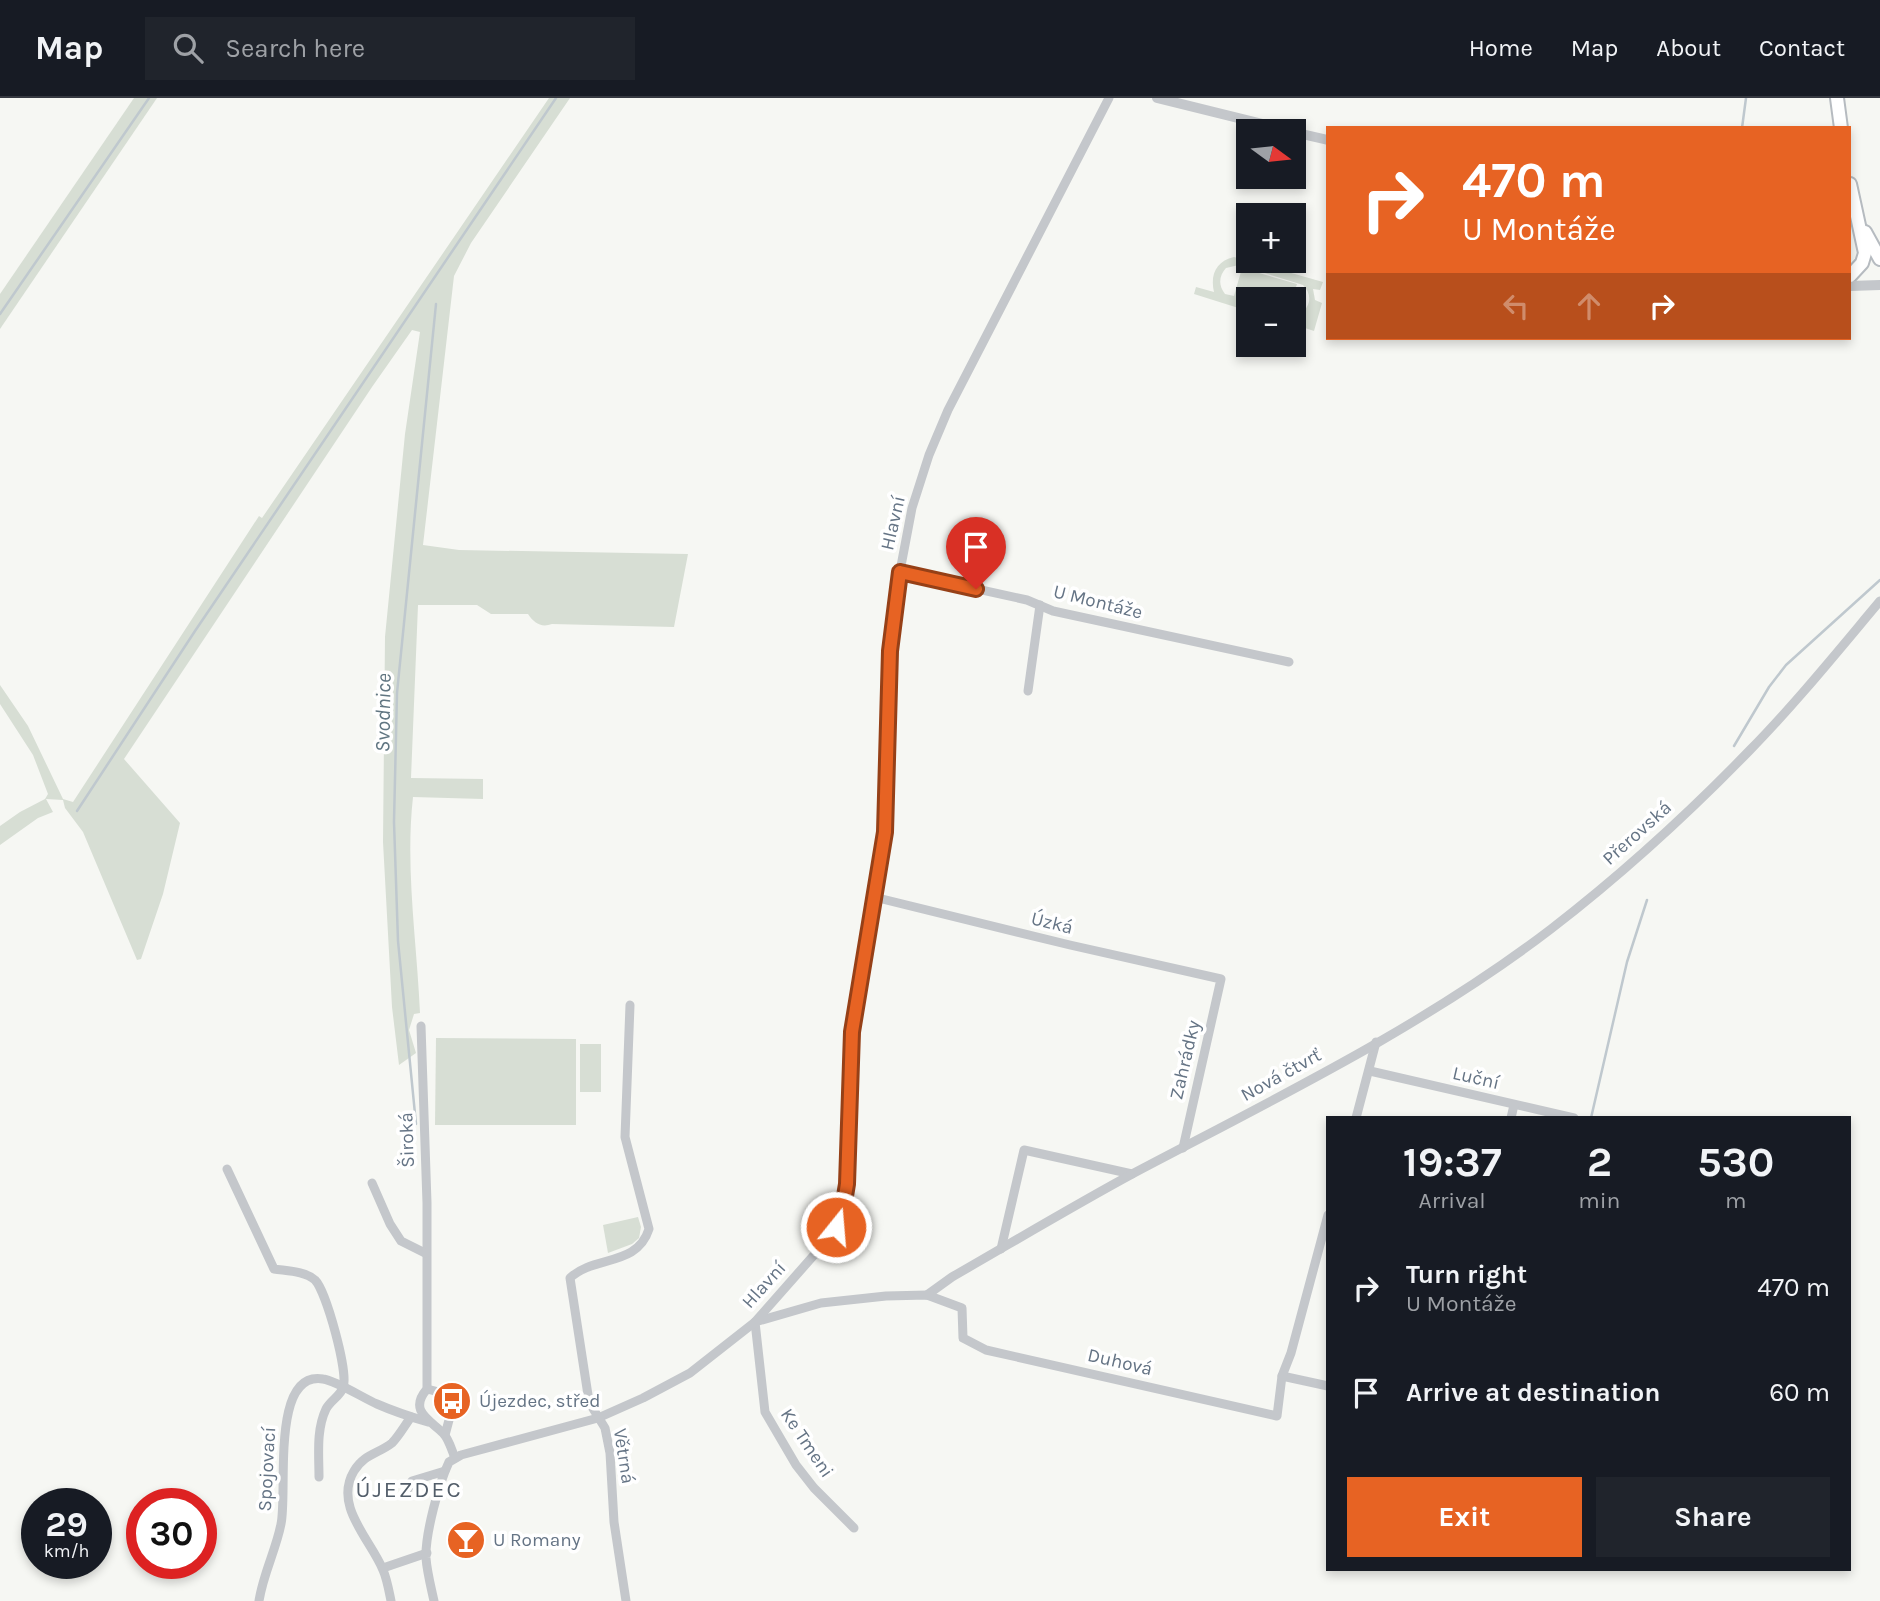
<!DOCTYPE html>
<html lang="en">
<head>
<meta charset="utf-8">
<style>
	body { margin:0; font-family:Karla,sans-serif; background:#20242c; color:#f1f3f6; height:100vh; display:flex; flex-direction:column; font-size:26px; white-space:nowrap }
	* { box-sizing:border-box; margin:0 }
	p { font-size:23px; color:#9ea1a6 }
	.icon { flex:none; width:38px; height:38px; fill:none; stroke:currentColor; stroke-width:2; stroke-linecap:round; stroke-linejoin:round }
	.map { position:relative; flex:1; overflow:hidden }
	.side { position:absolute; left:1326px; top:1018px; width:525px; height:455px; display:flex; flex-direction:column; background:#171b24; border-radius:0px; box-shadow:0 4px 10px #0003 }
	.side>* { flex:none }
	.banner { position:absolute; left:1326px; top:28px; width:525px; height:214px; border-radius:0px; box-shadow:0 4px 10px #0003; background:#e76323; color:#fff; overflow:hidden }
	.needle { width:46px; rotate:105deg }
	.buttons { position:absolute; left:1236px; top:21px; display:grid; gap:14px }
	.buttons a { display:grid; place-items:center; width:70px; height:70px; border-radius:0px; background:#171b24; box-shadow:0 4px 10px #0003; font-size:35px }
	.speed { position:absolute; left:21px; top:1390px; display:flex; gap:14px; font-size:35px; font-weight:700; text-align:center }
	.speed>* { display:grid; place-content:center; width:91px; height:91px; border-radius:50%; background:#171b24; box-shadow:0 4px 10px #0003; line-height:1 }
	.speed small { font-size:18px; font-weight:400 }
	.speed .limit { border:10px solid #d22; background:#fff; color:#111 }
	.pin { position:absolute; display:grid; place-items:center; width:60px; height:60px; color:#fff; margin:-72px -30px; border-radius:50% 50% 50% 0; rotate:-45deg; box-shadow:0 0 7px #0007 }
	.pin .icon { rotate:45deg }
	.me { position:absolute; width:77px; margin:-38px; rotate:17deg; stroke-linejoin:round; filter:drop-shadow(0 0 5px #0008) }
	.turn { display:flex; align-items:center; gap:24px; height:147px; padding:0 21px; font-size:32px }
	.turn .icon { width:91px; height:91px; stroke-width:2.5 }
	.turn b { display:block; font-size:49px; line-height:60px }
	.lanes { display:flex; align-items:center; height:66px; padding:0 21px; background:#0003; justify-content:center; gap:35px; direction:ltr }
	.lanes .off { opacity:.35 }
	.eta { display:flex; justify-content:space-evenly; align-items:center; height:119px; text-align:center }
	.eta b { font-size:42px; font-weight:700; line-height:49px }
	.primary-button { display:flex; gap:14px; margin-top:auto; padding:14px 21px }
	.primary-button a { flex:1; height:80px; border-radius:0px; background:#e76323; color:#fff; font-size:28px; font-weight:700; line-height:80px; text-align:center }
	.primary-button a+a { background:#20242c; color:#f1f3f6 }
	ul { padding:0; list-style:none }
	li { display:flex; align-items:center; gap:21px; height:105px; padding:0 21px }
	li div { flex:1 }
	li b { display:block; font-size:26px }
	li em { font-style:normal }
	header { display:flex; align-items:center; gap:42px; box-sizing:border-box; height:98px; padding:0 35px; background:#171b24; border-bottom:2px solid #363941 }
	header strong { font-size:33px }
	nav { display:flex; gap:38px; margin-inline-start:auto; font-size:24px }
	.search { width:490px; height:63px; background:#20242c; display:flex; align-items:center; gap:18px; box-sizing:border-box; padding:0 24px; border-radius:0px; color:#9ea1a6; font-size:26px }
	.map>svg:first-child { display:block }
</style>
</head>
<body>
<header>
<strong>Map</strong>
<div class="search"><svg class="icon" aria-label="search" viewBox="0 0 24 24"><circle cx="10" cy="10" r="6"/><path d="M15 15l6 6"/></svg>Search here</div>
<nav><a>Home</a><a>Map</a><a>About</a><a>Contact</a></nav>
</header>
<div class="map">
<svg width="1880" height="1503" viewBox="0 0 1880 1503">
	<rect width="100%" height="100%" fill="#f6f7f3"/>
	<!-- green -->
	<g fill="#d7ded4">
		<polygon points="134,0 157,0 0,231 0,196"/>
		<path d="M549,0H570L471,145L454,178L423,447L459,452L688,456L674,529L552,526C541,530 534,525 528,516H491L477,507H418L411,680L483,681V701L413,699C405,770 417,844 420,915L414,916L409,932L416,955L399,967L392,909L383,744L385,539L405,336L420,234L412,232L372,289L124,661L180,725L163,796L141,861L137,862L83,734L65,710L63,702L46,701L53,714L38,720L0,747V728L20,714L45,701L48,696L33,657L0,606V587L28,628L63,701L73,704L259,418L262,420Z"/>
		<path d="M1234,159L1323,184L1320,192L1313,191L1315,202L1322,205L1314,233L1293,226V216L1302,215C1311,207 1312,196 1303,187L1239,167L1226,170C1219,178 1218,187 1225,196L1234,198L1242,170L1297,186L1292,201H1248V213L1194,196L1196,189L1214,194C1210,177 1216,163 1234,159Z"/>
		<polygon points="436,940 576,941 576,1027 435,1027"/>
		<rect x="580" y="946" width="21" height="48"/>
		<polygon points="638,1119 641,1129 639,1140 632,1146 608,1155 603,1127"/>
	</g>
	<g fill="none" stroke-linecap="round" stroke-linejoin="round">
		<!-- stream -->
		<g stroke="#bfc8ce" stroke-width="2.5">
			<polyline points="1742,30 1746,0"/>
			<polyline points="0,216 149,0"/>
			<polyline points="1734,648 1769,589 1786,567 1880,482"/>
			<polyline points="77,713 195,533 556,0"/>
			<polyline points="1591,1020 1627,864 1647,802"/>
			<polyline points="416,1026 398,843 394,724 397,595 436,206"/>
		</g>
		<defs>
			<g id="secondary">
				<polyline points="1837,0 1841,30"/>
				<polyline points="1850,86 1865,155 1862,165 1850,178"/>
				<polyline points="1865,134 1880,161"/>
			</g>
		</defs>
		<!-- secondary casing -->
		<use href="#secondary" stroke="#b6bbc0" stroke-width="16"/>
		<!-- minor -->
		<g stroke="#c4c7cb" stroke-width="9">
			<polyline points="900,474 1027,502 1053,513 1289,564"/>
			<polyline points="1028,593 1040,507"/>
			<polyline points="874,799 1070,847 1221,881 1183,1050"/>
			<path d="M421,928L427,1105V1291C408,1313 430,1322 443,1335C449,1341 452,1353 455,1360"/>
			<polyline points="1370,973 1574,1020"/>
			<polyline points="1356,1020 1376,944"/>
			<polyline points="1511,1020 1514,1007"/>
			<path d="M227,1071L274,1171C287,1173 305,1173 315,1182C326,1193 349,1275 343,1290C340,1298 330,1303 326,1311C316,1332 319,1357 319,1379"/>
			<polyline points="372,1085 390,1126 401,1143 425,1155"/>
			<polyline points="1001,1151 1024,1052 1132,1076"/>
			<path d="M927,1197L952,1179C1013,1144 1073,1108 1134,1075C1276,1000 1423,929 1551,831C1621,777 1688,716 1750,652C1796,605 1838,553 1880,503"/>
			<polyline points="1282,1278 1328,1288"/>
			<polyline points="427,1291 435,1293 445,1299 449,1322 445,1337"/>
			<polyline points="405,1396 412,1383 445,1373"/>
			<polyline points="854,1430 814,1390 796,1367 765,1314 755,1224 821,1205 886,1198 927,1197 962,1210 963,1240 986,1252 1277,1318 1282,1278 1291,1255 1328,1117"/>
			<polyline points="383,1470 427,1455"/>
			<path d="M259,1503C263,1476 276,1452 281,1426C288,1395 270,1272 323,1281C337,1283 363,1300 377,1306C393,1313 411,1319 428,1324"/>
			<path d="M391,1503C389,1493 387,1481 383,1472C371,1442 333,1408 354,1373C364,1356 378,1356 392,1345C399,1338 405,1327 411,1319"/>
			<path d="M434,1503C431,1489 427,1474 426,1460C425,1436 439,1385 449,1364L461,1357L598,1320L643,1300L690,1275L755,1224L829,1140L842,1116L847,1086L852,934L885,734L890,553L897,489L912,410L929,357L948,312L1109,0"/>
			<path d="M626,1503L614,1424L610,1355L605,1330L592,1309L588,1297L570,1180C594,1157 637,1169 649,1131L625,1039L630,907"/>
		</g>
		<!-- tertiary -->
		<g stroke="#c4c7cb" stroke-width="10">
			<polyline points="1157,0 1291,33"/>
			<polyline points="1293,34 1328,42"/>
			<polyline points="1850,188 1880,187"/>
		</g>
		<!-- secondary -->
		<use href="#secondary" stroke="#fff" stroke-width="12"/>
	</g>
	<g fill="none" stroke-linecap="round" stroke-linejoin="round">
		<defs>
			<polyline id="route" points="836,1129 842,1116 847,1086 852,934 885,734 890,553 900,474 976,491"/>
		</defs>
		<!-- route casing -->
		<use href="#route" stroke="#964017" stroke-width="18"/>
		<!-- route -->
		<use href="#route" stroke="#e76323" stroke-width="12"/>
	</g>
	<!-- icons -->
	<defs>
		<symbol id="bus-disc" viewBox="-11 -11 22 22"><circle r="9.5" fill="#e76323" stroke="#fff"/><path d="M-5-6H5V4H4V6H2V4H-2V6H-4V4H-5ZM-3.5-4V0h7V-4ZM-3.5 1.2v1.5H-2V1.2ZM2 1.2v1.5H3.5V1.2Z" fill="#fff"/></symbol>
		<symbol id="bar-disc" viewBox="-11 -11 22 22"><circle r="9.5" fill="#e76323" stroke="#fff"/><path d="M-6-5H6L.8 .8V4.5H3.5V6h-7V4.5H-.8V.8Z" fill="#fff"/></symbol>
	</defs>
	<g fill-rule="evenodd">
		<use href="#bus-disc" x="430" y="1281" width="44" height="44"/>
		<use href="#bar-disc" x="444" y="1420" width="44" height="44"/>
	</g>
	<g text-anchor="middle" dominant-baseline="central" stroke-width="7" stroke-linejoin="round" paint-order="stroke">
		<!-- street labels -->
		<g font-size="19" fill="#657485" stroke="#fff">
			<text transform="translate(893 425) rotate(-77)">Hlavní</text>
			<text transform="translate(1098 504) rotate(14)">U Montáže</text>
			<text transform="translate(1637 735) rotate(-42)">Přerovská</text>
			<text transform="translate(1052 825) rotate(14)">Úzká</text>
			<text transform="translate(1185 962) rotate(-77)">Zahrádky</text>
			<text transform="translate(1281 977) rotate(-29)">Nová čtvrť</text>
			<text transform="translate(1476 980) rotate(13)">Luční</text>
			<text transform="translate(407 1042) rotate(-92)">Široká</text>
			<text transform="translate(764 1187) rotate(-48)">Hlavní</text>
			<text transform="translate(1120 1264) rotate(13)">Duhová</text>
			<text transform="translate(807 1345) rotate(56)">Ke Tmeni</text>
			<text transform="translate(624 1358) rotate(81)">Větrná</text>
			<text transform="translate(267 1371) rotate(-87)">Spojovací</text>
		</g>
		<!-- poi labels -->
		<g font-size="19" fill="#657485" stroke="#fff" text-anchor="start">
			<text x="479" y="1303">Újezdec, střed</text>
			<text x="493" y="1442">U Romany</text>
		</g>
		<!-- water labels -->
		<g font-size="21" font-style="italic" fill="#617682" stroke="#fff">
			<text transform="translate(383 615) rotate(-89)">Svodnice</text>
		</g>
		<!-- quarter labels -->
		<g font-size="23" letter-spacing="2" fill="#535e6a" stroke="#fff">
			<text x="409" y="1391">ÚJEZDEC</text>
		</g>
	</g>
</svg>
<div class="buttons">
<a><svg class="needle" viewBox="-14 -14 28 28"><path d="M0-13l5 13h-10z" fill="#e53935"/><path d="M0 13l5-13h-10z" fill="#9ea1a6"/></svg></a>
<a>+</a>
<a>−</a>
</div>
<div class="speed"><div>29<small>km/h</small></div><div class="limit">30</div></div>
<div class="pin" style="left:976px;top:491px;background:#d93025"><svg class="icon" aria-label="arrive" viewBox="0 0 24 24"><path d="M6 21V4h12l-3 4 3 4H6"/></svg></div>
<svg class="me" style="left:836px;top:1129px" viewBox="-20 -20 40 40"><circle r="17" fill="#e76323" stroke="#fff" stroke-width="3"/><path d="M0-11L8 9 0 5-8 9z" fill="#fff"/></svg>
<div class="banner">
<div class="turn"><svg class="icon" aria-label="right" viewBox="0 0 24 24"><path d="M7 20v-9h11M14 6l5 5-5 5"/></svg><div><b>470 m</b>U Montáže</div></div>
<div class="lanes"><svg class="icon off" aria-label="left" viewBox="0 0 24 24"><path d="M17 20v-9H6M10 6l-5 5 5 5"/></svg><svg class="icon off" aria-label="ahead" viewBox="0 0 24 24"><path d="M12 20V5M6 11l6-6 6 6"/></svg><svg class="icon" aria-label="right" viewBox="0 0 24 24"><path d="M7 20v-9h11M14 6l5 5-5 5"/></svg></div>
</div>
<section class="side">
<div class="eta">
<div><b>19:37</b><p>Arrival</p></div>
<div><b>2</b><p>min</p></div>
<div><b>530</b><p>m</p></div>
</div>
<ul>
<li><svg class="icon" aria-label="right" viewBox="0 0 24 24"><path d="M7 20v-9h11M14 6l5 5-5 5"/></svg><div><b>Turn right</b><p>U Montáže</p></div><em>470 m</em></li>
<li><svg class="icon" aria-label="arrive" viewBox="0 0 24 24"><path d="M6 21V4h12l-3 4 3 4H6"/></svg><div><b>Arrive at destination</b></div><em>60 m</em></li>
</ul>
<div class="primary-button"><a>Exit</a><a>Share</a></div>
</section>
</div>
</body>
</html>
